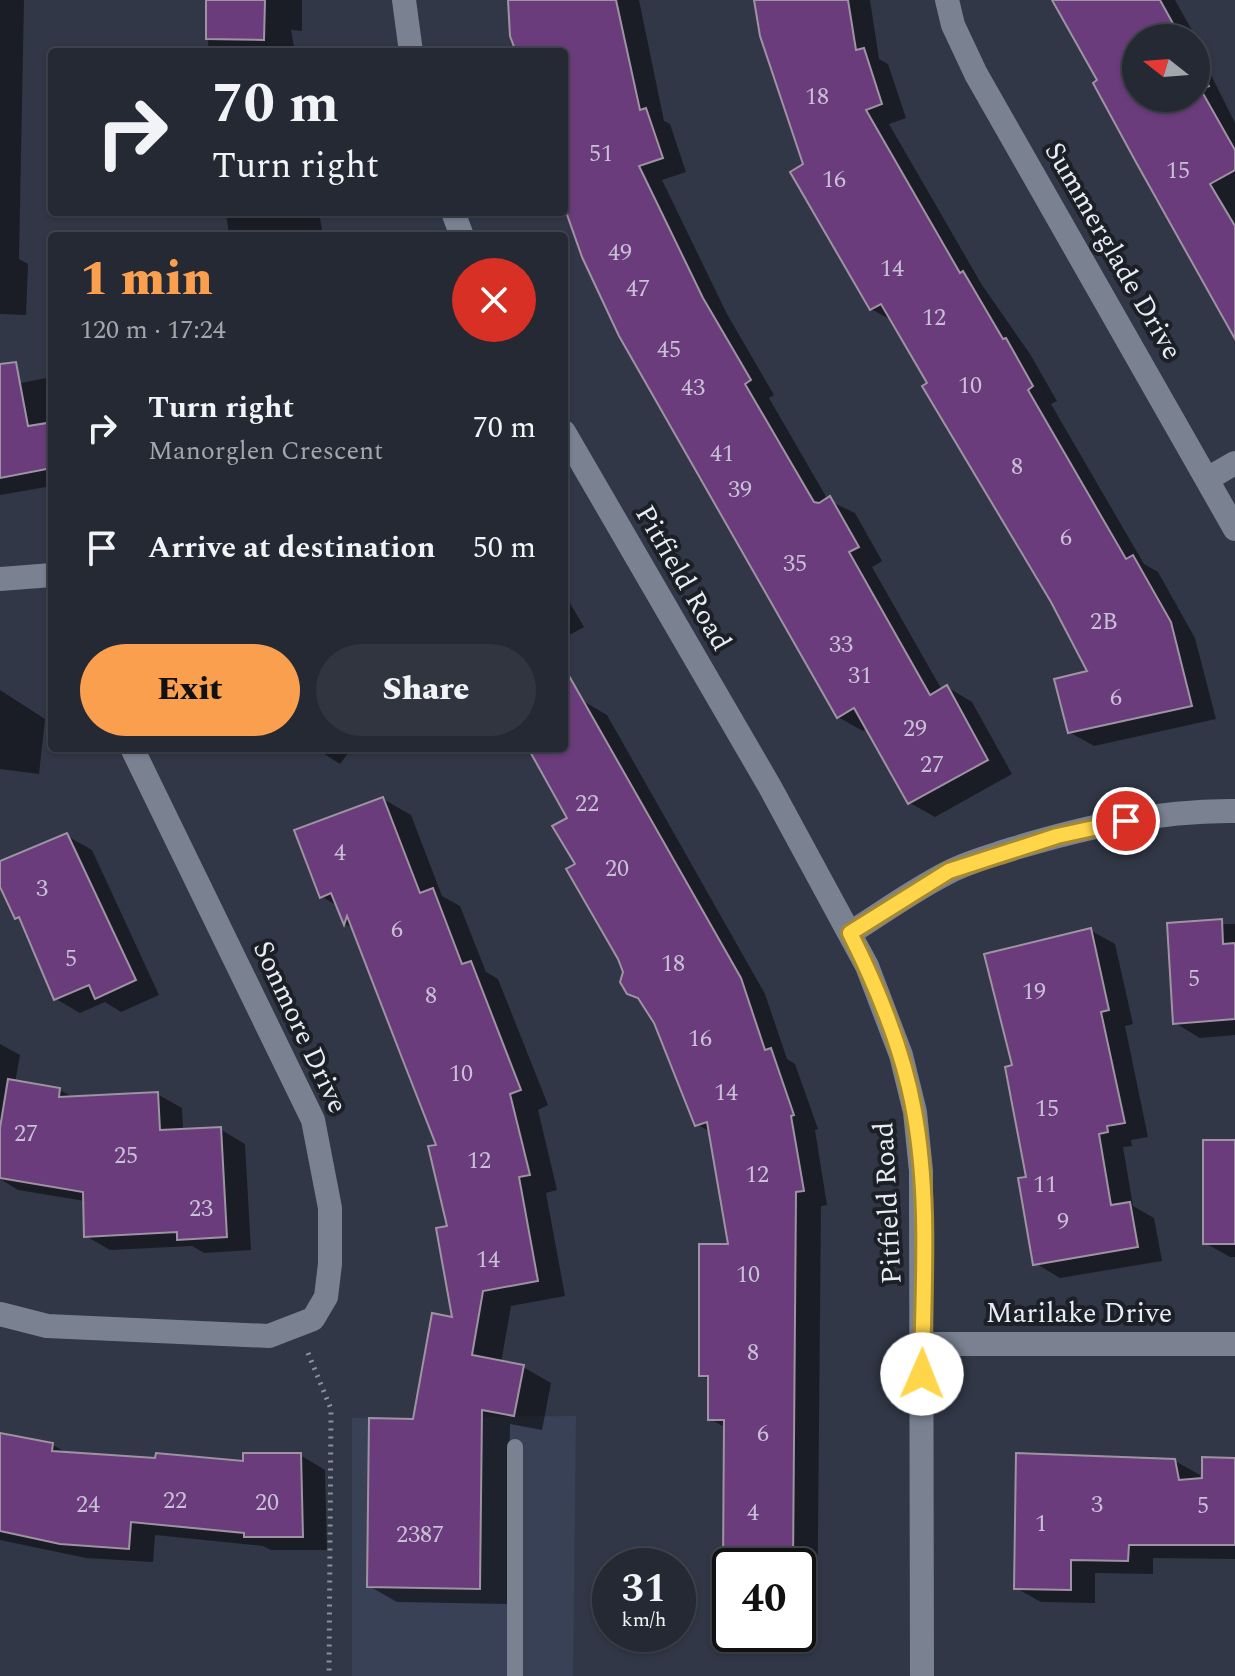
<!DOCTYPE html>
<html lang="en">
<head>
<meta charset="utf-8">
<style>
	body { margin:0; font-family:Spectral,serif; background:#313540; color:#f1f3f6; height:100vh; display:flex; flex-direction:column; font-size:30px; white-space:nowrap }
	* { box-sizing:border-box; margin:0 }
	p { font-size:26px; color:#a3a6ac }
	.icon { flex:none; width:44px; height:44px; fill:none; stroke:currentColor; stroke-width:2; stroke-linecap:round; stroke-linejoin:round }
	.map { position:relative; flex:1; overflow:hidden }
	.side { position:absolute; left:48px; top:232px; width:520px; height:520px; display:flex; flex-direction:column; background:#252934; border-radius:8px; box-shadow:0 2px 6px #0004,0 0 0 2px #42454f }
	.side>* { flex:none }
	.banner { position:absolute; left:48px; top:48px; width:520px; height:168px; border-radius:8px; box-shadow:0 2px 6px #0004,0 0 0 2px #42454f; background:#252934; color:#f1f3f6; overflow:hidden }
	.needle { width:52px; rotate:287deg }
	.fabs { position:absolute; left:1122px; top:24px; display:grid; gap:16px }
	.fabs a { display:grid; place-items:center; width:88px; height:88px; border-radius:50%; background:#252934; box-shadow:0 2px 6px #0004,0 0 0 2px #42454f; font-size:40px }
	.speed { position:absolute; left:592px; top:1548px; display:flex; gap:16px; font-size:40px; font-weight:700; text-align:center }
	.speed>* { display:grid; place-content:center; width:104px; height:104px; border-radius:50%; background:#252934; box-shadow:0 2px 6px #0004,0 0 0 2px #42454f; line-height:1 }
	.speed small { font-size:20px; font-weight:400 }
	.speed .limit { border:4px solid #111; border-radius:12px; background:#fff; color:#111 }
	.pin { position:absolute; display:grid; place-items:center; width:68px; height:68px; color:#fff; margin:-34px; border:4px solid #fff; border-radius:50%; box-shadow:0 2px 8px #0007 }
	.me { position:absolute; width:88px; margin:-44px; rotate:1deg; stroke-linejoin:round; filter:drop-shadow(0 0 6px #0008) }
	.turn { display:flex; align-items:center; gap:28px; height:168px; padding:0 32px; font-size:36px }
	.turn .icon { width:104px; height:104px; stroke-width:2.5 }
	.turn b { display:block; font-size:56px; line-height:68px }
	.round { display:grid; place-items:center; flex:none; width:84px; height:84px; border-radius:42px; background:#313540 }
	.summary { display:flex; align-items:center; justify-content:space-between; height:136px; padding:0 32px }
	h1 { font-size:48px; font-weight:800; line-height:60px; color:#fa9f4e }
	.button { display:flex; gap:16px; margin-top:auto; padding:16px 32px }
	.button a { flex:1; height:92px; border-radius:48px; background:#fa9f4e; color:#111; font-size:32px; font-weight:800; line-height:92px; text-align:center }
	.button a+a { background:#313540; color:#f1f3f6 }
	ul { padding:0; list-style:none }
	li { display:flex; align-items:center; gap:24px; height:120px; padding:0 32px }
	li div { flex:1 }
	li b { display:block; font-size:30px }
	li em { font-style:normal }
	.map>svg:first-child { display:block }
</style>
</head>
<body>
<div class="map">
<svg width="1235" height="1676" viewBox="0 0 1235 1676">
	<rect width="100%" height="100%" fill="#313746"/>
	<!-- built -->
	<polygon fill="#384155" points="576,1416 573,1676 352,1676 352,1418"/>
	<!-- shadow -->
	<g fill="#0007" fill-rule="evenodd">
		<polygon points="0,0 24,0 19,259 28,264 26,315 0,314"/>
		<polygon points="209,0 302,0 302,31 291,30 295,52 208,52"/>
		<polygon points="510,0 639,0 664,121 670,124 686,172 662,180 727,314 774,395 769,398 828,500 855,513 882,561 872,567 942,690 947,687 972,702 1012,774 935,817 910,803 868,728 863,731 838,717 564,199 564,52 518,52"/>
		<polygon points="756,0 870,0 879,59 888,64 906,118 889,124 982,285 1030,354 1057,401 1051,404 1144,564 1158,572 1195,638 1216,719 1094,746 1069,732 1090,672 893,321 871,309 806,165"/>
		<path d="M1078,0H1175L1207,57L1203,59L1235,123V325L1100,81ZM1136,38H1196V98H1136Z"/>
		<polygon points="226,212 319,212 323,236 229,236"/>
		<polygon points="52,377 52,486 0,495 0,387"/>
		<polygon points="564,593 584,627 564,638"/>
		<polygon points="0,690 45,719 39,774 0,769"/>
		<path d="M564,690L607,715L765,994L787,1059L795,1064L818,1129L815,1130L827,1205L821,1206L817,1644H736L712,1630V1576H725L726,1428L710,1419V1380L701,1375L731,1246L710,1132L697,1124L656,1022L643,1001L628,993L626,972L578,865L570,818L530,748H564ZM730,1566H798V1634H730Z"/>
		<polygon points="315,748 352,748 340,764"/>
		<polygon points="383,799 411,815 442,896 460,906 486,972 498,979 548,1105 538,1110 557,1190 546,1193 565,1296 511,1306 501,1363 523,1367 551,1383 542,1430 510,1424 507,1604 397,1602 369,1586 415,1421 454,1319 450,1227 438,1146 354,929 345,924 339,907 321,896"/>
		<polygon points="67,836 92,850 159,995 121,1012 105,1002 80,1013 56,999 0,868 0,863"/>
		<polygon points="1235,924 1235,1035 1200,1038 1175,1023 1169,925"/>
		<polygon points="1090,930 1115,944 1133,1024 1125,1026 1148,1137 1131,1140 1132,1146 1123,1147 1133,1206 1154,1218 1162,1261 1060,1278 1035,1263 1014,1067"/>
		<polygon points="0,1044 20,1055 15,1083 60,1090 74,1098 157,1094 182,1108 183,1131 220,1129 245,1144 251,1250 204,1253 192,1246 110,1250 86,1236 85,1201 18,1190 0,1179 3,1120 0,1120"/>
		<polygon points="1235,1142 1235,1257 1230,1257 1205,1243"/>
		<polygon points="0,1435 53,1445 69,1454 245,1463 300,1455 325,1470 327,1550 271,1550 263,1546 155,1535 153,1562 86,1558 0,1540"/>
		<polygon points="1235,1460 1235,1559 1153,1558 1153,1574 1095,1573 1095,1603 1041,1602 1016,1588 1175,1461 1200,1475 1201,1486"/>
	</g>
	<!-- building -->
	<g fill="#6a3c7b" stroke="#9e93a3" stroke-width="2">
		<polygon points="206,0 265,0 264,40 206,39"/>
		<polygon points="508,0 616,0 640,110 646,108 663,158 639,166 703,298 751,380 745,384 814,502 819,503 830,496 859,547 849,552 930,695 947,685 988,760 908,804 854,708 837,718 619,336 582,257 564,206 564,52 516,52 510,36"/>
		<polygon points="754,0 848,0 856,50 864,48 882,104 866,110 960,273 963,271 1003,339 1006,338 1033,386 1028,390 1126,559 1133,555 1171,622 1192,706 1068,733 1054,679 1087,671 1051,602 922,386 927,383 881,304 870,310 790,172 803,164 760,36"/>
		<polygon points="1052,0 1160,0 1181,38 1136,38 1136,98 1196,98 1196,64 1209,86 1201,90 1235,150 1235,170 1210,184 1235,226 1235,339 1137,164 1093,83 1097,80"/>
		<polygon points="16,362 28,426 47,423 52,468 0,478 0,364"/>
		<polygon points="564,667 741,978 765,1050 771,1048 794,1115 791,1116 804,1191 796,1192 793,1566 723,1566 724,1420 708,1420 708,1376 699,1376 699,1244 728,1244 707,1122 695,1126 654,1023 638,998 627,994 620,982 623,972 618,959 566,869 575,864 552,826 567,818 528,748 564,748"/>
		<polygon points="383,797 420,893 433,888 462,964 471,961 521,1090 510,1094 530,1175 519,1177 538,1281 483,1291 472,1355 524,1365 514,1416 482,1410 480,1589 367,1587 369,1418 413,1419 432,1313 452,1317 436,1228 447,1226 428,1146 436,1145 402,1058 347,916 344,925 331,893 320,898 294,830"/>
		<polygon points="67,833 136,980 95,999 89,985 54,1000 19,917 15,919 0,887 0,861"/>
		<polygon points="1222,919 1223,944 1235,943 1235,1019 1173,1024 1167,923"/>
		<polygon points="1091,928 1109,1010 1101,1012 1125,1123 1107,1126 1108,1132 1099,1134 1111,1205 1130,1202 1138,1247 1033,1265 1018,1178 1026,1177 1005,1067 1012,1065 984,954"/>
		<polygon points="8,1079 60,1088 59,1097 158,1092 160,1130 221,1127 227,1237 177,1240 177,1232 84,1237 83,1192 0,1178 0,1128"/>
		<rect x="1203" y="1140" width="32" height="104"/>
		<polygon points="0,1433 53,1443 52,1451 155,1458 156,1453 243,1461 243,1453 301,1453 303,1537 244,1537 244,1533 131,1522 129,1549 60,1544 0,1531"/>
		<polygon points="1016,1453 1175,1459 1179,1480 1202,1478 1202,1457 1235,1458 1235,1545 1129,1545 1128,1561 1071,1560 1071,1590 1014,1589"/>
	</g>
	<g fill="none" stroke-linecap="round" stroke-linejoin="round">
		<!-- path -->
		<polyline stroke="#8c919d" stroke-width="5" stroke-dasharray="2 6" stroke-linecap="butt" points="308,1353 331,1409 329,1676"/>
		<!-- lane -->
		<polyline stroke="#7a8292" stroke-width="16" points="515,1676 515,1447"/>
		<!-- street -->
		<g stroke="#7a8292" stroke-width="24">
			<polyline points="947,0 953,25 976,74 1235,529"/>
			<polyline points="1209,478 1235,463"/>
			<polyline points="0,579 52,575"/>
			<path d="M850,933C882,913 915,889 949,872C968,862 991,856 1012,849C1085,827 1159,810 1235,811"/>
			<polyline points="0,1314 47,1326 269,1336 313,1319 326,1297 330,1264 330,1208 313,1120 132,748"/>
			<polyline points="922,1344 1235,1344"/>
		</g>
		<!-- secondary -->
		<g stroke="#7a8292" stroke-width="24">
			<polyline points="404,0 411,52"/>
			<polyline points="453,212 462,236"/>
			<polyline points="564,432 770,787 867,966 901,1055 915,1112 921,1171 922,1676"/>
		</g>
	</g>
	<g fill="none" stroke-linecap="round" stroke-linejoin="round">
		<defs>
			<path id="route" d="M922,1374C923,1287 930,1197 914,1111C903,1049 878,989 850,933L949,871L1057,836L1126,821"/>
		</defs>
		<!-- route casing -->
		<use href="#route" stroke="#a68a30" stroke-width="20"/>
		<!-- route -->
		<use href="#route" stroke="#ffd54a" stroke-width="14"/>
	</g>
	<g text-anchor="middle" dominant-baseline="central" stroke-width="8" stroke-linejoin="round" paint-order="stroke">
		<!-- number labels -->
		<g font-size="24" fill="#c8c0d6">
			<text x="817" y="97">18</text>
			<text x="601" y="154">51</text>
			<text x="1178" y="171">15</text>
			<text x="834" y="180">16</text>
			<text x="620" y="253">49</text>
			<text x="892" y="269">14</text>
			<text x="638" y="289">47</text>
			<text x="934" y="318">12</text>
			<text x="669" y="350">45</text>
			<text x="970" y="386">10</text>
			<text x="693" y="388">43</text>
			<text x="722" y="454">41</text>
			<text x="1017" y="467">8</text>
			<text x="740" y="490">39</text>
			<text x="1066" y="538">6</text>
			<text x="795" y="564">35</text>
			<text x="1104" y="622">2B</text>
			<text x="841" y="645">33</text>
			<text x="860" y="676">31</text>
			<text x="1116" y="698">6</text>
			<text x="915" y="729">29</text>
			<text x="932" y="765">27</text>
			<text x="587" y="804">22</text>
			<text x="340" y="853">4</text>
			<text x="617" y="869">20</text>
			<text x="42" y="889">3</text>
			<text x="397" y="930">6</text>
			<text x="71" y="959">5</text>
			<text x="673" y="964">18</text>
			<text x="1194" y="979">5</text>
			<text x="1034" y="992">19</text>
			<text x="431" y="996">8</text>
			<text x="700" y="1039">16</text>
			<text x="461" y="1074">10</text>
			<text x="726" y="1093">14</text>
			<text x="1047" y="1109">15</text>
			<text x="26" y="1134">27</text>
			<text x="126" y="1156">25</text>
			<text x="479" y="1161">12</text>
			<text x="757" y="1175">12</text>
			<text x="1045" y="1185">11</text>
			<text x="201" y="1209">23</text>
			<text x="1063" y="1222">9</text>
			<text x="488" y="1260">14</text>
			<text x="748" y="1275">10</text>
			<text x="753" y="1353">8</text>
			<text x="763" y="1434">6</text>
			<text x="175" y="1501">22</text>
			<text x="267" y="1503">20</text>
			<text x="88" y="1505">24</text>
			<text x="1097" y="1505">3</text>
			<text x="1203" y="1506">5</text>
			<text x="753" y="1513">4</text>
			<text x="1041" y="1524">1</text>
			<text x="420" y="1535">2387</text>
		</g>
		<!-- street labels -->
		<g font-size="28" fill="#e8ecf5" stroke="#1c1f25">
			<text transform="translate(1113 251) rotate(60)">Summerglade Drive</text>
			<text transform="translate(683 578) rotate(60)">Pitfield Road</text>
			<text transform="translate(300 1027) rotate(65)">Sonmore Drive</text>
			<text transform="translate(888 1203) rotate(-93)">Pitfield Road</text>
			<text x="1079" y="1313">Marilake Drive</text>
		</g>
	</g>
</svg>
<div class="fabs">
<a><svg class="needle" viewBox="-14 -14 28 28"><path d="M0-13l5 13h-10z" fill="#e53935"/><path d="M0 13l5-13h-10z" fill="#a3a6ac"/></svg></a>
</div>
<div class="speed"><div>31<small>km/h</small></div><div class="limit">40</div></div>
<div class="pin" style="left:1126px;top:821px;background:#d93025"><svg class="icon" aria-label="arrive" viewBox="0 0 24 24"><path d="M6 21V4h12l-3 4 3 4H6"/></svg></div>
<svg class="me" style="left:922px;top:1374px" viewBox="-20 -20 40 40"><circle r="19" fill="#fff"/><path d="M0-13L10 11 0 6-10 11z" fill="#ffd54a"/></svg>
<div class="banner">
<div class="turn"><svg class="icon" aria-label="right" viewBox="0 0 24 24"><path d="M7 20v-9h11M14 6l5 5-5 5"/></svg><div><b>70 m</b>Turn right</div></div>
</div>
<section class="side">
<div class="summary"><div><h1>1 min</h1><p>120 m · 17:24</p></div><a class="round" style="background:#d93025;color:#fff"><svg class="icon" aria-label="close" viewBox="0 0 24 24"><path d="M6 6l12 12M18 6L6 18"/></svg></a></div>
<ul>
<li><svg class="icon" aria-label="right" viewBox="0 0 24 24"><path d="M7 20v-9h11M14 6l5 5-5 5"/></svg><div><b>Turn right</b><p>Manorglen Crescent</p></div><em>70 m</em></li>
<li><svg class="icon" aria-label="arrive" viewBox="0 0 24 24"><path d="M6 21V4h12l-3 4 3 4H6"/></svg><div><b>Arrive at destination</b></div><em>50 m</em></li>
</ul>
<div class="button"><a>Exit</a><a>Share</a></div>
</section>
</div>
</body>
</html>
